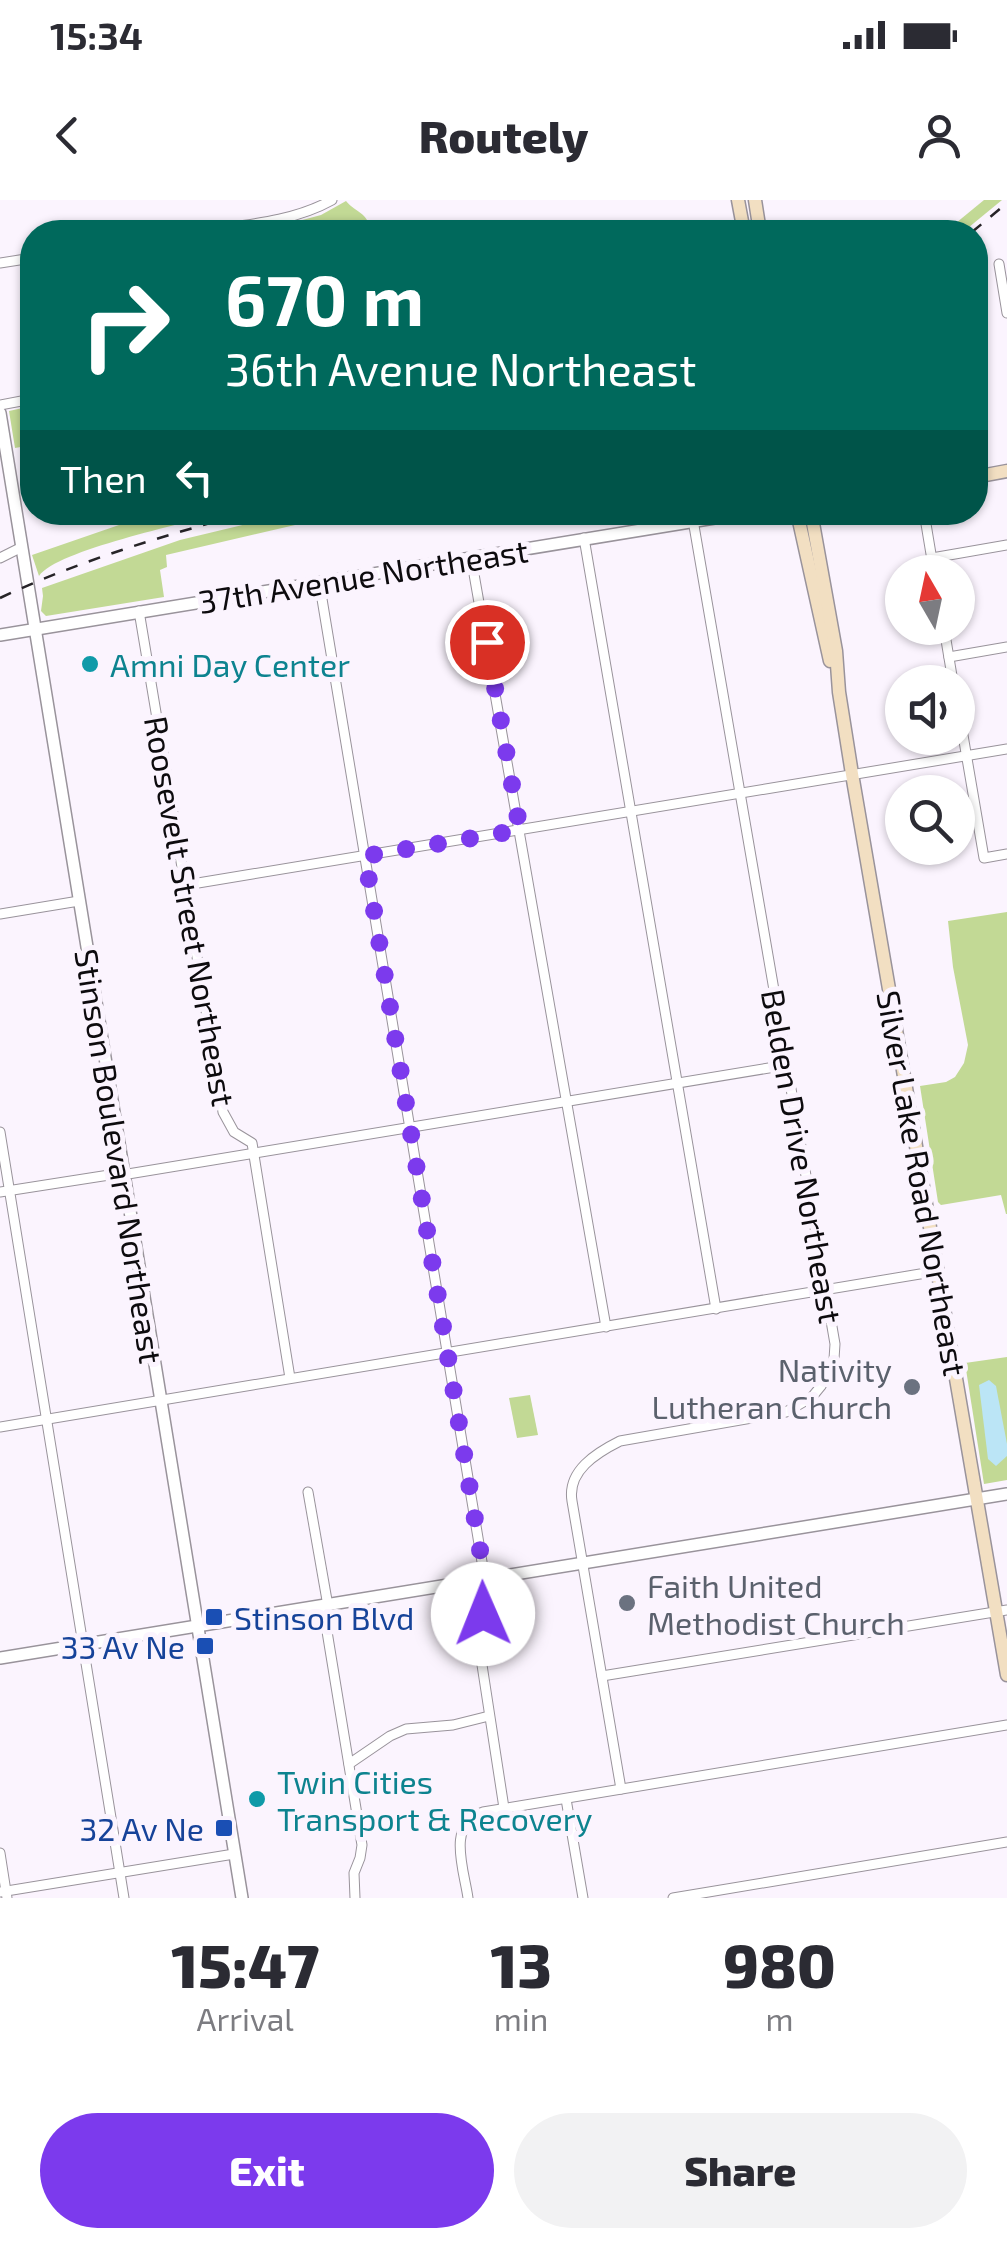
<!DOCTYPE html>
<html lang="en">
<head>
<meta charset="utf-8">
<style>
	body { margin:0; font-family:"Exo 2",sans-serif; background:#f2f2f3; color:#2b2b33; height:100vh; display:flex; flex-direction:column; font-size:38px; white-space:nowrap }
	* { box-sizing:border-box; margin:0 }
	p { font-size:32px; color:#7c7c81 }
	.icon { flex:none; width:55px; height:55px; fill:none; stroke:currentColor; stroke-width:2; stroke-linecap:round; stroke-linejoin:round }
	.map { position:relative; height:1698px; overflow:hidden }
	.drawer { display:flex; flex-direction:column; background:#fff; flex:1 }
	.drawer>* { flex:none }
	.guide { position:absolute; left:20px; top:20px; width:968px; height:305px; border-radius:40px; box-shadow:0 2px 8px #0004; background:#00695c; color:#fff; overflow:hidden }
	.needle { width:65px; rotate:351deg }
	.fabs { position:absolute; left:885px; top:355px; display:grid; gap:20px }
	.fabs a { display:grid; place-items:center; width:90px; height:90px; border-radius:50%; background:#fff; box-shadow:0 2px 8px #0004; font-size:50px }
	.pin { position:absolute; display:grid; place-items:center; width:85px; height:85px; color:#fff; margin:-42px; border:5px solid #fff; border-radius:50%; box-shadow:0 2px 10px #0007 }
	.me { position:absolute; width:110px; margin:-55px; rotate:359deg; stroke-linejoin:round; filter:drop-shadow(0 0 8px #0008) }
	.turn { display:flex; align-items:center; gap:35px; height:210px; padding:0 40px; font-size:45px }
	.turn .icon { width:130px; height:130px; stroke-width:2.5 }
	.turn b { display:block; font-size:70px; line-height:85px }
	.then { display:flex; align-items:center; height:95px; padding:0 40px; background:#0003; gap:20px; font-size:38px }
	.eta { display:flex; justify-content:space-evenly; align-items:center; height:170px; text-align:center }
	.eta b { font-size:60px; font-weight:800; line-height:70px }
	.action { display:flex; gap:20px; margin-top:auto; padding:20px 40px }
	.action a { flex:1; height:115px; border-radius:60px; background:#7c3aed; color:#fff; font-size:40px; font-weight:800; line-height:115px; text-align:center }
	.action a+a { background:#f2f2f3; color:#2b2b33 }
	.status { display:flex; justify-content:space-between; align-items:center; height:70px; padding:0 50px; background:#fff; direction:ltr }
	.status svg { height:28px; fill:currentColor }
	header { display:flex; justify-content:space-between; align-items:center; height:130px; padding:0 40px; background:#fff; font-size:45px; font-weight:800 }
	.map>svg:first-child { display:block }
</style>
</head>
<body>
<div class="status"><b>15:34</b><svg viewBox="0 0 49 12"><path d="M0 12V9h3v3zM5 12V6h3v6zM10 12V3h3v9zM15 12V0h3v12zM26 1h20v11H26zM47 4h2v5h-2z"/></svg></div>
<header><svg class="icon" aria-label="back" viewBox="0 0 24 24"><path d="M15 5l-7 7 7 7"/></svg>Routely<svg class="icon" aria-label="person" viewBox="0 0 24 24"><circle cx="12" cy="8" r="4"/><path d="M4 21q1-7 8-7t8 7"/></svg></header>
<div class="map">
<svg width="1007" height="1698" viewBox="0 0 1007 1698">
	<rect width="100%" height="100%" fill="#fbf4fe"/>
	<!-- green -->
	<g fill="#c2d995">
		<polygon points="984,0 1002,0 963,32 945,32"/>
		<path d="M346,1C357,14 366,10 372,32H281L280,26L321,15Z"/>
		<polygon points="32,206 32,245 15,248 9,211"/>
		<path d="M156,313H221C184,324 57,350 39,376L32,355L119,325L132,324Z"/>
		<polygon points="293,313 347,313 166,355 167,367 160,370 164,397 46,416 41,411 43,396 42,388 180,340"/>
		<polygon points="1007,712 1007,1014 1006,1014 1001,995 941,1005 938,1002 920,886 946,882 955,877 964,863 968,845 953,767 948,721"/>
		<polygon points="1007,1157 1007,1280 984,1284 965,1163"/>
		<polygon points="530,1195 538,1235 517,1238 509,1198"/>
	</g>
	<!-- water -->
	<polygon fill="#bbe5f6" points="989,1180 996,1186 1007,1244 1007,1256 996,1266 988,1259 979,1185"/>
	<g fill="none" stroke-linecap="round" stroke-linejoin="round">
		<defs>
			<g id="minor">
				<path d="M195,32C241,25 291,23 332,0"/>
				<polyline points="0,63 32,58"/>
				<polyline points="999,64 1007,113"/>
				<polyline points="0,205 32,199"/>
				<polyline points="924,312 934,372"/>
				<polyline points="584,338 716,1109"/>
				<polyline points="471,357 606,1127"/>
				<polyline points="0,358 22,347"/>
				<polyline points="932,358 1007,345"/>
				<polyline points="319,381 487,1392 480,1452 504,1608"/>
				<polyline points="139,411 223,912 234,932 252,943 290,1178"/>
				<polyline points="944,428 953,482"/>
				<polyline points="949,457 1007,447"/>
				<polyline points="958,506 984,658 1007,654"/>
				<polyline points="186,685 1007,549"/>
				<polyline points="0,714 79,701"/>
				<polyline points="0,932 124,1698"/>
				<polyline points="122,975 787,865"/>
				<polyline points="0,992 122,973"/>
				<polyline points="0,1227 938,1071"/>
				<polyline points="308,1292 328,1406"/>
				<polyline points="323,1407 362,1645 360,1658 354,1673 355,1698"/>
				<polyline points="602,1476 1007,1410"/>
				<polyline points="349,1564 390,1536 406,1529 453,1525 489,1516"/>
				<path d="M621,1589L572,1301C567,1271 596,1253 620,1241L786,1212L812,1197L821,1186L834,1159L835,1144L693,320"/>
				<polyline points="566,1599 583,1698"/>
				<polyline points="0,1653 7,1698"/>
				<polyline points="0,1692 234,1654"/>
				<path d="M468,1698C464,1669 446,1624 483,1612L1007,1525"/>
				<polyline points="673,1698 1007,1642"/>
			</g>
			<g id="tertiary">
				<polyline points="0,213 242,1698"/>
				<polyline points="0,435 751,312"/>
				<polyline points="0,1458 1007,1294"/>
			</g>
			<g id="secondary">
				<polyline points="738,0 744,32"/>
				<polyline points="755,0 760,32"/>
				<polyline points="975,277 1007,271"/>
				<polyline points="797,312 830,461"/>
				<polyline points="811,312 836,451 839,492 852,574 1007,1475"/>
			</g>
		</defs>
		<!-- minor casing -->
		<use href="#minor" stroke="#99939b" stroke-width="11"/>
		<!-- tertiary casing -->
		<use href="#tertiary" stroke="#99939b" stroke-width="14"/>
		<!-- secondary casing -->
		<use href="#secondary" stroke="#99939b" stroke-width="15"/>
		<!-- minor -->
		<use href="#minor" stroke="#fff" stroke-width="9"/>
		<!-- tertiary -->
		<use href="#tertiary" stroke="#fff" stroke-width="11"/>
		<!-- secondary -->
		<use href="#secondary" stroke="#f2dfc2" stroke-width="12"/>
		<!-- rail -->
		<g stroke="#272428" stroke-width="2.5" stroke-dasharray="12 12" stroke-linecap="butt">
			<polyline points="972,32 1007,3"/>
			<path d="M0,398C81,360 165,335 251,312"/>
		</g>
	</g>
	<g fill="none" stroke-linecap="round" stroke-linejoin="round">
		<!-- route -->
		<polyline stroke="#7c3aed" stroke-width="18" stroke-dasharray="0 32.4" points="483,1414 487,1392 365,656 520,630 487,442"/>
	</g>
	<!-- markers -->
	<g fill="#0f9aa8" stroke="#fbf4fe" stroke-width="4">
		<circle cx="90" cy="464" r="10"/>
		<circle cx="257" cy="1599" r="10"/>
	</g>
	<g fill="#6b7280" stroke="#fbf4fe" stroke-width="4">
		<circle cx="912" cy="1187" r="10"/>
		<circle cx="627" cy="1403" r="10"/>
	</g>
	<g fill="#1a4fb4" stroke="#fbf4fe" stroke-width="4">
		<rect x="204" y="1407" width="20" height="20" rx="5"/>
		<rect x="195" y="1436" width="20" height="20" rx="5"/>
		<rect x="214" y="1618" width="20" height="20" rx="5"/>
	</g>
	<g text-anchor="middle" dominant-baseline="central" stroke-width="10" stroke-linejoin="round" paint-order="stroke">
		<!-- street labels -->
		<g font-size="32" fill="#0d0b0e" stroke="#fbf4fe">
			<text transform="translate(363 375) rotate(-9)">37th Avenue Northeast</text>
			<text transform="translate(191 711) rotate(80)">Roosevelt Street Northeast</text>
			<text transform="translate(120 956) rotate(81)">Stinson Boulevard Northeast</text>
			<text transform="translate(803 956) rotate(80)">Belden Drive Northeast</text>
			<text transform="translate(923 983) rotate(80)">Silver Lake Road Northeast</text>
		</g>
		<!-- culture labels -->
		<g font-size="32" fill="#0d838f" stroke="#fbf4fe" text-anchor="start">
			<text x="110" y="464">Amni Day Center</text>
			<text x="277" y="1581">Twin Cities<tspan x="277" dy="37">Transport &amp; Recovery</tspan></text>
		</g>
		<!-- worship labels -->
		<g font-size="32" fill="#5b616d" stroke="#fbf4fe" text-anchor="end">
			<text x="892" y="1169">Nativity<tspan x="892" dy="37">Lutheran Church</tspan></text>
			<text x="647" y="1385" text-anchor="start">Faith United<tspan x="647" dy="37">Methodist Church</tspan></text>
		</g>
		<!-- transit labels -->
		<g font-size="32" fill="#164399" stroke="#fbf4fe" text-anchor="end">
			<text x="234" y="1417" text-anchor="start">Stinson Blvd</text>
			<text x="185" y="1446">33 Av Ne</text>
			<text x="204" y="1628">32 Av Ne</text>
		</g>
	</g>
</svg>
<div class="fabs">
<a><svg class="needle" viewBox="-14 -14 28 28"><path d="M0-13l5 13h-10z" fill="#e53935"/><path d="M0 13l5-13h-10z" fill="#7c7c81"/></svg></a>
<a><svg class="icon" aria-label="sound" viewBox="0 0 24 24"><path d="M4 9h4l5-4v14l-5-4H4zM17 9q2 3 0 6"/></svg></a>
<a><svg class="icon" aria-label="search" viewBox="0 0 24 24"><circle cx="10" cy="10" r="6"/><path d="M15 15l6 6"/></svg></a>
</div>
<div class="pin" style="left:487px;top:442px;background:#d93025"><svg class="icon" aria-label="arrive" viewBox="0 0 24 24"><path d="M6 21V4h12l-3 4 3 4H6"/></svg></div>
<svg class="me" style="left:483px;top:1414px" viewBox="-20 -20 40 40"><circle r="19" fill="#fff"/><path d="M0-13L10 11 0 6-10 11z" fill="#7c3aed"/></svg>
<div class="guide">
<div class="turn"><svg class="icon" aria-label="right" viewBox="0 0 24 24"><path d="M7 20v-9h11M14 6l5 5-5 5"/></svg><div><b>670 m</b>36th Avenue Northeast</div></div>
<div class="then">Then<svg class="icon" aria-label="left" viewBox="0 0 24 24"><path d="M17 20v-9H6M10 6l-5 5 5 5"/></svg></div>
</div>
</div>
<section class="drawer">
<div class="eta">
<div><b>15:47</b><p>Arrival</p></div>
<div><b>13</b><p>min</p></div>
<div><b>980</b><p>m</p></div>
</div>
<div class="action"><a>Exit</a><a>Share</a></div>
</section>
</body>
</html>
